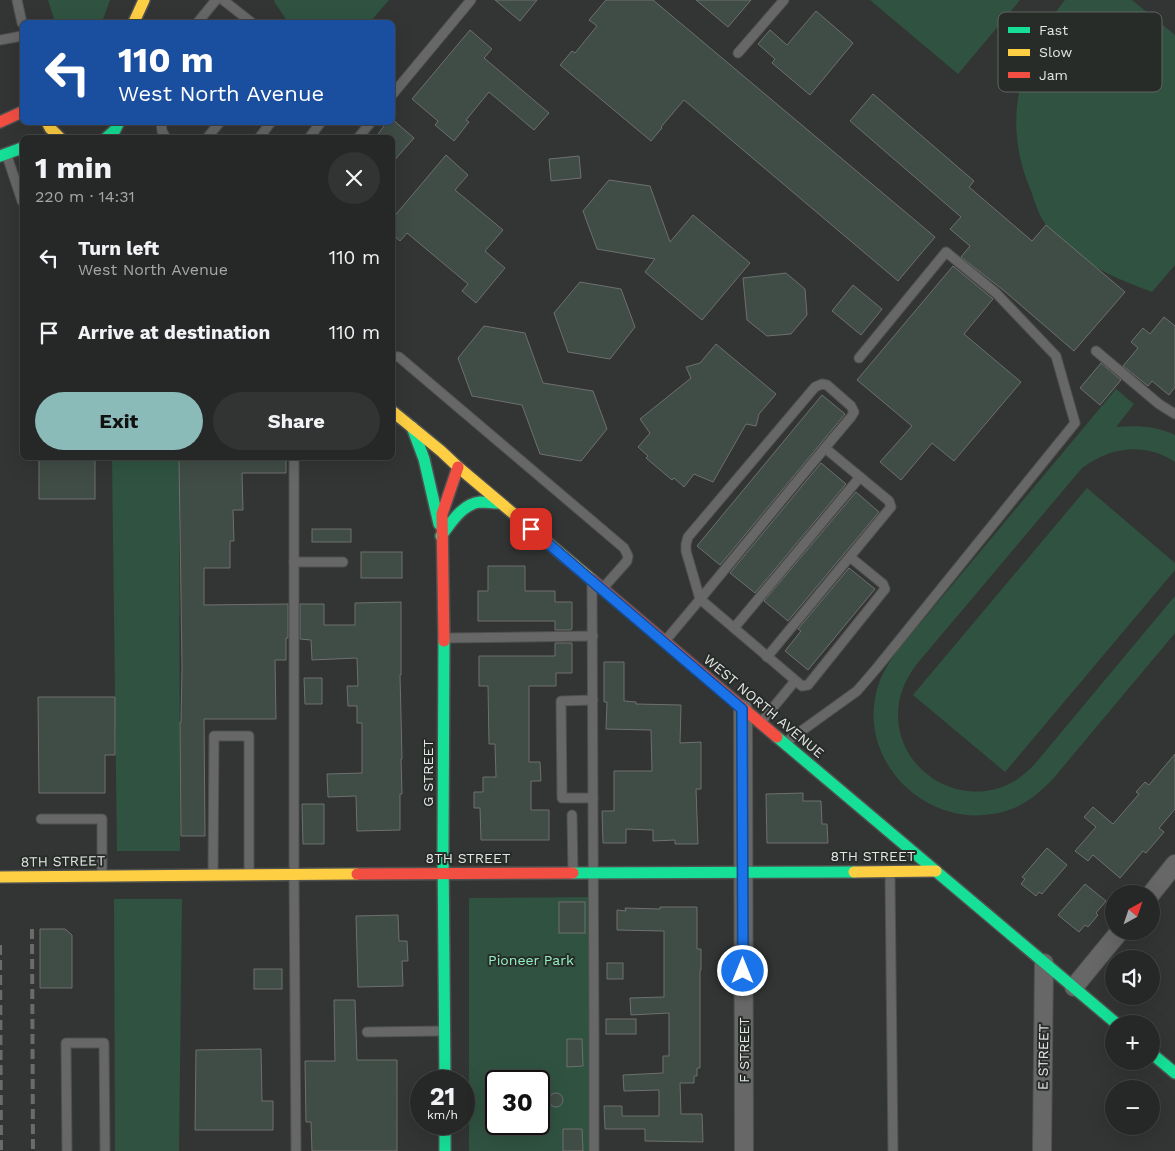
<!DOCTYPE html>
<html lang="en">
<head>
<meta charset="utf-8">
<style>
	body { margin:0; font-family:"Work Sans",sans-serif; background:#323433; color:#f1f3f6; height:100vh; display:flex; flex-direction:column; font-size:19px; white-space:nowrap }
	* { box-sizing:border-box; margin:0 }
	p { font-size:16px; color:#a4a6a7 }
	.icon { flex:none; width:28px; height:28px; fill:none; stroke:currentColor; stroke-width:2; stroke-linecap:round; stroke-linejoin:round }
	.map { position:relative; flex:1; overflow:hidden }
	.drawer { position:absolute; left:20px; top:135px; width:375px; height:325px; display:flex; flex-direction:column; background:#262827; border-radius:8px; box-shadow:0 5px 20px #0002,0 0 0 1px #424444 }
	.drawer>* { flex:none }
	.hud { position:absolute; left:20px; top:20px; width:375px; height:105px; border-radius:8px; box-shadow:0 5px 20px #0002,0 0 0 1px #424444; background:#1a4fa0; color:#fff; overflow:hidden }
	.needle { width:32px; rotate:40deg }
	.buttons { position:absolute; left:1105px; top:885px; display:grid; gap:10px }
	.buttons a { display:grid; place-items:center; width:55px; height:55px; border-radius:50%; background:#262827; box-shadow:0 5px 20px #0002,0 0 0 1px #424444; font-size:25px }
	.speed { position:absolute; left:410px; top:1070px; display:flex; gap:10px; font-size:25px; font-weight:700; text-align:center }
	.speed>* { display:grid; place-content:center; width:65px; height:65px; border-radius:50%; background:#262827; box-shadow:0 5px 20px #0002,0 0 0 1px #424444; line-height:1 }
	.speed small { font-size:12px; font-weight:400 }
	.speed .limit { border:2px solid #111; border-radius:8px; background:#fff; color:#111 }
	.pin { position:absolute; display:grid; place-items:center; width:42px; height:42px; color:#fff; margin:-21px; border-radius:10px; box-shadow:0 2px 8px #0006 }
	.me { position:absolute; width:55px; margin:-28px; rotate:0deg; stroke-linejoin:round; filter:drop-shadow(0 0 4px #0008) }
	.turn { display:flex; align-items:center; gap:18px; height:105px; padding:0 15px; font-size:22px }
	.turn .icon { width:65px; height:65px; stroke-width:2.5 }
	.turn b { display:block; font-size:35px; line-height:42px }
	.round { display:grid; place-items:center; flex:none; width:52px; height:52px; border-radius:26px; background:#323433 }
	.overview { display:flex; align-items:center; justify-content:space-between; height:85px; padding:0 15px }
	h1 { font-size:30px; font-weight:700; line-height:38px }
	.button { display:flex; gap:10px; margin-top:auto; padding:10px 15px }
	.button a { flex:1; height:58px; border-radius:30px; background:#8bbbb9; color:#111; font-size:20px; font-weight:700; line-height:58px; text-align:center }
	.button a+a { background:#323433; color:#f1f3f6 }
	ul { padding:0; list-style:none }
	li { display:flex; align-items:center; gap:15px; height:75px; padding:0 15px }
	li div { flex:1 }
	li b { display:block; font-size:19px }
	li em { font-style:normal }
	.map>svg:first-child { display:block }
</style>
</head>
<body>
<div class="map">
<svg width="1175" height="1151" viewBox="0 0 1175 1151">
	<rect width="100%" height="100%" fill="#333534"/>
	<!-- green -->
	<g fill="#305341" fill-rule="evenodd">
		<polygon points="48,0 110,0 102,22 55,22"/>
		<polygon points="274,0 389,0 370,22 288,22 275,3"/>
		<polygon points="870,0 1020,0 958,74"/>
		<path d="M1065,0H1132L1175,35V265L1152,292C1134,285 1109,276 1093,265C1084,259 1076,250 1067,243C1061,237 1053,232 1047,226C1039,217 1035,202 1031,191C1001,120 1019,59 1065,0Z"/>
		<path d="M1116,389L1134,404L1116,427C1136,425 1157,426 1175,435V462C1144,442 1111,447 1082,468L916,665C905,680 898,696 898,715C898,773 963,810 1013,782C1021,777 1028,771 1034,765L1175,596V633L1052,780C1039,793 1026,804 1009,810C930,837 850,759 880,680C885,669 891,659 898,650Z"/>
		<polygon points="112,458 179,458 180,851 117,851"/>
		<polygon points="1087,488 1175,563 1175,570 1005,772 913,695"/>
		<path d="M594,897V1151H469V898ZM496,1081H539V1124H496Z"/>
		<polygon points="114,899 182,899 179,1151 115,1151"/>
	</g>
	<!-- building -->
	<g fill="#404c46" stroke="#6e706f">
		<polygon points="495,0 537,0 520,21"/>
		<polygon points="606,0 653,0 935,237 898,281 684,100 661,127 662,128 651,141 560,65 572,51 575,53 597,26 589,20"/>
		<polygon points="696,0 751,0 728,27"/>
		<polygon points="816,11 853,43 810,95 772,63 775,59 758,44 770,30 787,45"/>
		<polygon points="470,30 492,49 484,58 549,113 534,130 489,92 466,120 469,122 454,141 435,125 438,121 412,99"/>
		<polygon points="873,94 974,181 969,187 1032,241 1046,225 1125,292 1074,351 1002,289 961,257 970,246 950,229 961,217 850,121"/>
		<polygon points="392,119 414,138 392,163 392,138 375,138 387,122 392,122"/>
		<polygon points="446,155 468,175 455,190 503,230 485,251 505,268 476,303 462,291 468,284 407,233 400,241 392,234 392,219"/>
		<polygon points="579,156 581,178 551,181 549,159"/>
		<polygon points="609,180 650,186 670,242 693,215 750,263 702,320 645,272 655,259 597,249 583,211"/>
		<polygon points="953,266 993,299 964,334 1021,382 954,461 932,443 901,480 880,462 912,426 857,380"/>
		<polygon points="786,273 805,289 807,315 791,334 767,336 747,320 743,278"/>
		<polygon points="580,282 621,289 635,327 610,359 568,352 554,313"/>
		<polygon points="853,285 882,309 861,335 832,311"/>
		<polygon points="1164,317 1175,326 1175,387 1169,395 1152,381 1148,386 1123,366 1138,348 1131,342 1143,328 1150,334"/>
		<polygon points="484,326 525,333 543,383 593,391 607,429 581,461 540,454 522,405 472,396 458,358"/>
		<polygon points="716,344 776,394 759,414 756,426 746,424 713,482 694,474 684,487 674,478 672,480 646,458 648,456 638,447 650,433 640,419 691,378 686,367 700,363"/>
		<polygon points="1101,363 1121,380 1100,405 1080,388"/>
		<polygon points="822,395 845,414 720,565 697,546"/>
		<rect x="39" y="458" width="56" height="41"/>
		<polygon points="179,458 286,458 286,473 242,473 243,510 233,510 234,541 230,541 230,568 204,568 204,605 288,604 288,638 286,638 286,660 275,660 276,719 204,719 205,836 181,836 180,722 181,722 182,666"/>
		<polygon points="821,463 846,484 755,593 730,573"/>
		<polygon points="856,492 879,512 788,621 764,601"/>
		<rect x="312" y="529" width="39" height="13"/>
		<rect x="361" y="552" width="41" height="26"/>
		<polygon points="488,566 525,566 525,591 555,591 555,602 572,602 572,629 571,630 555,630 555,621 478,621 478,591 488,591"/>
		<polygon points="849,568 875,589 808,670 785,651 801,631 798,629"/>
		<polygon points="401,602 401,675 400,675 402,759 401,759 402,794 400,794 400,830 357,831 356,796 328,797 327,774 362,773 362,723 357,723 357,706 348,706 347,686 358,686 357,658 312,660 311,640 300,639 300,604 324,604 324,625 355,625 355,603"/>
		<polygon points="555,643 572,643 572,673 556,673 556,686 529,686 529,762 540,762 541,781 531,781 531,810 549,810 549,840 481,840 480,808 474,808 474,792 483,792 483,777 496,777 495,744 489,744 488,686 479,686 479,656 555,656"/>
		<polygon points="604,662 624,662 624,701 636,702 636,704 681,705 680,743 701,742 701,789 696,789 698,844 675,844 675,840 653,841 653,830 626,829 626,843 603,843 602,811 614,811 614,771 652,771 651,730 606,729 607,702 604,702"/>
		<polygon points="304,678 322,678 322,704 305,704"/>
		<polygon points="38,697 115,697 115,755 105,755 105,793 39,793"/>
		<polygon points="1175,754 1175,809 1159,828 1164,832 1146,853 1143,851 1120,878 1093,855 1088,861 1075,851 1096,827 1084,817 1093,807 1113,824 1139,794 1136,792 1145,782 1149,785"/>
		<polygon points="803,793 803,801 821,801 822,824 827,824 828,843 767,843 766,794"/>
		<polygon points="302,804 324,804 324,844 303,844"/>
		<polygon points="1047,848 1067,865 1042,894 1039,892 1036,896 1021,884 1025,879 1022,877"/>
		<polygon points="1085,884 1106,901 1096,913 1098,915 1088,927 1085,925 1079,932 1058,915"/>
		<rect x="559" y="902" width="26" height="31"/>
		<polygon points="660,907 697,907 697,949 701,949 701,970 700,970 700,1068 697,1068 697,1076 694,1076 694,1083 680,1083 681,1114 702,1114 703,1142 645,1141 645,1129 605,1129 604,1106 622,1106 622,1116 659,1116 659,1090 624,1091 623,1075 663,1073 663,1056 669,1056 669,1013 631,1015 630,998 664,997 664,931 617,930 617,910 626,911 625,908 660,909"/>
		<polygon points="398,915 399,941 407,941 408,961 402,961 403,986 358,987 356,916"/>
		<polygon points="40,929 65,929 72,935 72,988 40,988"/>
		<rect x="607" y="963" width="16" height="16"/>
		<rect x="254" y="969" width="28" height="20"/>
		<polygon points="334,1000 355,1000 357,1060 397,1060 397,1151 312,1151 311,1122 306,1122 305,1061 335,1061"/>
		<rect x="606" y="1019" width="30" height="15"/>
		<polygon points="567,1039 582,1039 583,1066 567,1067"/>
		<polygon points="261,1049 262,1101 273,1101 273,1130 195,1130 196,1050"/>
		<circle cx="556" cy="1100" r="7"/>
		<polygon points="563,1129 582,1129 583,1151 563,1151"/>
	</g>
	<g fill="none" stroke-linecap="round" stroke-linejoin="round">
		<defs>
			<g id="lane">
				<polyline points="17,0 22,23"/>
				<polyline points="223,0 251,22"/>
				<polyline points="198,22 216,0"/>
				<polyline points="0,40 22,36"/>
				<polyline points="738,53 784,0"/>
				<polyline points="392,95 471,0"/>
				<polyline points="161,122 162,131 166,138"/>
				<polyline points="207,138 220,122"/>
				<polyline points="259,138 271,122"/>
				<polyline points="309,138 321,122"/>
				<polyline points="358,138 371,122"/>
				<polyline points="7,156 22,201"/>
				<polyline points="1096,351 1159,404 1175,414"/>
				<polyline points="392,356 399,357 624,548 628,556 627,561 604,587"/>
				<polyline points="294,458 294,874 296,1151"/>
				<polyline points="294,562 343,562"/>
				<polyline points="592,585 594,1045 594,1151"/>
				<polyline points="734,628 860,477"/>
				<polyline points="446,638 593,636"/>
				<path d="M665,641C728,567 788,491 851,417L854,412L851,406L827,385L822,384L815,387L688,537L686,544V551L700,599L802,686L808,685L885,589L883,584L850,557"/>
				<polyline points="767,657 891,507 889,501 825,448"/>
				<polyline points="593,700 561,701 562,798 593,798"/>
				<polyline points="762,721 795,681"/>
				<polyline points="786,742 857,691 876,669 1075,423 1056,356 996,293 946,252 859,358"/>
				<polyline points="572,815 573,872"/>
				<polyline points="41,819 102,819 102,875"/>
				<polyline points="213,874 214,736 249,736 249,872"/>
				<polyline points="890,875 893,1151"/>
				<polyline points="367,1032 442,1031"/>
				<polyline points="67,1151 66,1043 104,1043 105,1151"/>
			</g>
			<g id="street">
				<polyline points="743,709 744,1151"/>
				<polyline points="1151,894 1175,864"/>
				<polyline points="1074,987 1120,931"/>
				<polyline points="1042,1151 1044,963"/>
			</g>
			<g id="fast">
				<polyline points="106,138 115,130 119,122"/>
				<polyline points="0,156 22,148"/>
				<polyline points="412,427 424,459 439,524"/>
				<path d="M441,536C451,523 462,504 480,502C486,502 493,503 500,503"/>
				<polyline points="444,641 443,849 445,1081"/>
				<polyline points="777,737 1117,1024"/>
				<polyline points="573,873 854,872"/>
				<polyline points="1151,1053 1175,1073"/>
				<polyline points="445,1124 445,1151"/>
			</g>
			<g id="slow">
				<polyline points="134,22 144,0"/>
				<polyline points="47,122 50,128 60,138"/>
				<polyline points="392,411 441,451 458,467 591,579"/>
				<polyline points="854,872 936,871"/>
				<polyline points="0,877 357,874"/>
			</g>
			<g id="jam">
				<polyline points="0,122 22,112"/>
				<polyline points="591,579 777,737"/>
				<polyline points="444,641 442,514 458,467"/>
				<polyline points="357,874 573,873"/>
			</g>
		</defs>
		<!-- lane casing -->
		<use href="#lane" stroke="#4f5150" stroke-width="11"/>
		<!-- street casing -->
		<use href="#street" stroke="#4f5150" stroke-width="20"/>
		<!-- fast casing -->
		<use href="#fast" stroke="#4f5150" stroke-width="14"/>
		<!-- slow casing -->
		<use href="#slow" stroke="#4f5150" stroke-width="14"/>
		<!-- jam casing -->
		<use href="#jam" stroke="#4f5150" stroke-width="14"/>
		<!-- lane -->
		<use href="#lane" stroke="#666766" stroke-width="9"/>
		<!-- street -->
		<use href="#street" stroke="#666766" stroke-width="18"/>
		<!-- fast -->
		<use href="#fast" stroke="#16e098" stroke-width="11"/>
		<!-- slow -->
		<use href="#slow" stroke="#ffcf43" stroke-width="11"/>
		<!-- jam -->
		<use href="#jam" stroke="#f24e42" stroke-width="11"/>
		<!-- rail -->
		<g stroke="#6a6b6a" stroke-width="4" stroke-dasharray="10 5" stroke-linecap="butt">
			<polyline points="32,929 33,1151"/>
			<polyline points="0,945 1,1151"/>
		</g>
	</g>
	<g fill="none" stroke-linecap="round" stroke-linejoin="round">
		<defs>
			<polyline id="route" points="531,529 742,709 743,971"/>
		</defs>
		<!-- route casing -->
		<use href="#route" stroke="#114b97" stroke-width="12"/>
		<!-- route -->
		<use href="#route" stroke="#1a73e8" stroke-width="9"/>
	</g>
	<g text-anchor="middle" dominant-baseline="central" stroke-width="4" stroke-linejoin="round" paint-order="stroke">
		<!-- street labels -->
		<g font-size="14" fill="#e4e6e5" stroke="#282c29">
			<text transform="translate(764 706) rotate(40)">WEST NORTH AVENUE</text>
			<text transform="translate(428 773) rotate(-90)">G STREET</text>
			<text x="873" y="856">8TH STREET</text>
			<text x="468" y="858">8TH STREET</text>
			<text transform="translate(63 861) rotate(-1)">8TH STREET</text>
			<text transform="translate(744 1050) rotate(-90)">F STREET</text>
			<text transform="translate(1043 1057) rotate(-89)">E STREET</text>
		</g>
		<!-- park labels -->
		<g font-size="14" fill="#92f2c0" stroke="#282c29">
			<text x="531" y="960">Pioneer Park</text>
		</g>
	</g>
	<!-- legend -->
	<rect x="998" y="12" width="164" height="80" rx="8" fill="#282c29" stroke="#606461" stroke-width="1"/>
	<rect x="1008" y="27" width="22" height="6" fill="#16e098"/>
	<rect x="1008" y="49" width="22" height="7" fill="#ffcf43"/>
	<rect x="1008" y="72" width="22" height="6" fill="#f24e42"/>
	<g font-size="14" fill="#e4e6e5">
		<text x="1039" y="35">Fast</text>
		<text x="1039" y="57">Slow</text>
		<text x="1039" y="80">Jam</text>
	</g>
</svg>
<div class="buttons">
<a><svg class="needle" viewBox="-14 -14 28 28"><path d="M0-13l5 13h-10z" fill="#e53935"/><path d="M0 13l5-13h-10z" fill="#a4a6a7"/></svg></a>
<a><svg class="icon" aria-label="sound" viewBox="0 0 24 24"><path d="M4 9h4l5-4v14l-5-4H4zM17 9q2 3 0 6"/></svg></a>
<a>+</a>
<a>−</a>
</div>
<div class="speed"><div>21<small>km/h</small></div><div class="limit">30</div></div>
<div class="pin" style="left:531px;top:529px;background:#d93025"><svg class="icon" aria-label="arrive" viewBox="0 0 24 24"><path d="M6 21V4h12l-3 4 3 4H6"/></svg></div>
<svg class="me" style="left:743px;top:971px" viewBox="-20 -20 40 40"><circle r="17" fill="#1a73e8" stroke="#fff" stroke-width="3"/><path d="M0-11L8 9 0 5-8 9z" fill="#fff"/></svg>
<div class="hud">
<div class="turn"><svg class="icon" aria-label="left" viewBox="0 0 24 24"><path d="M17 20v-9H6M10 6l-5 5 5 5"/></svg><div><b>110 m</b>West North Avenue</div></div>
</div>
<section class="drawer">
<div class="overview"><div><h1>1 min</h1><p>220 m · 14:31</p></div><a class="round"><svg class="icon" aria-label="close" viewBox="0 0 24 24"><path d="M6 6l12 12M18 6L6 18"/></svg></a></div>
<ul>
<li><svg class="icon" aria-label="left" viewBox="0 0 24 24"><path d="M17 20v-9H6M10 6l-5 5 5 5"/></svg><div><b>Turn left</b><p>West North Avenue</p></div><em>110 m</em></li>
<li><svg class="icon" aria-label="arrive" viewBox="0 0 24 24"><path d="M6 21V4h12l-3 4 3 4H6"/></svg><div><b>Arrive at destination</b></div><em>110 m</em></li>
</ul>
<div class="button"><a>Exit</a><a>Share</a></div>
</section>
</div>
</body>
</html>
